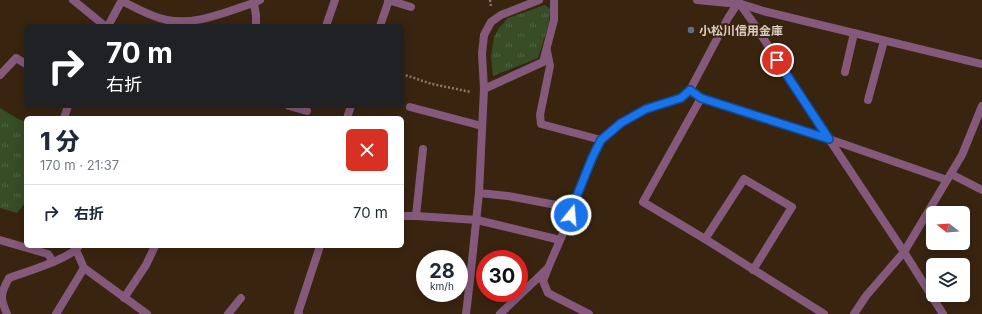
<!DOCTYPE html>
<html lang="ja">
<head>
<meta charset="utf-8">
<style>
	body { margin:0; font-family:Inter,"Noto Sans JP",sans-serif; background:#f2f2f3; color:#1f2937; height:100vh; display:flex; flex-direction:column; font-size:15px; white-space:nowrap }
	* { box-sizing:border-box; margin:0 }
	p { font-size:13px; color:#747a83 }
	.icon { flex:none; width:22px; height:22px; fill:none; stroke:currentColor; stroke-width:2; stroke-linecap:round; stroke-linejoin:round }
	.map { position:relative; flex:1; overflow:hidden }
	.panel { position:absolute; left:24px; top:116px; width:380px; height:132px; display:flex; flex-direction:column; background:#fff; border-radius:6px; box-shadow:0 2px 10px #0003 }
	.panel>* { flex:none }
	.banner { position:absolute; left:24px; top:24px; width:380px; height:84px; border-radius:6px; box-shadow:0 2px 10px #0003; background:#202124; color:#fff; overflow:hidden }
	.needle { width:26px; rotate:287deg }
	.tools { position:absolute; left:926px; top:206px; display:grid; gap:8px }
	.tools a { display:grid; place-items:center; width:44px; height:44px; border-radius:6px; background:#fff; box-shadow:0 2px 10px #0003; font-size:20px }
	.speed { position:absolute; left:416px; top:250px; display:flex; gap:8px; font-size:20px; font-weight:700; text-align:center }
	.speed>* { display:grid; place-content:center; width:52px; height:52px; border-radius:50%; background:#fff; box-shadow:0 2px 10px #0003; line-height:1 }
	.speed small { font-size:10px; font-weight:400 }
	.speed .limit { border:6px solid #d22; background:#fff; color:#111 }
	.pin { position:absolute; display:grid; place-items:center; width:34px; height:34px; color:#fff; margin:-17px; border:2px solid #fff; border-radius:50%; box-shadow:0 1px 4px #0007 }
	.me { position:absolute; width:44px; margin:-22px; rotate:17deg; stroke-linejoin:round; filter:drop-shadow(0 0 3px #0008) }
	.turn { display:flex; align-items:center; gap:14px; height:84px; padding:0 16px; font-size:18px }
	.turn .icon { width:52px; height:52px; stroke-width:2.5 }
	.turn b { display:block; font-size:28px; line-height:34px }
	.round { display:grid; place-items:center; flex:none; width:42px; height:42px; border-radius:6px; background:#f2f2f3 }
	.summary { display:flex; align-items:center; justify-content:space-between; height:68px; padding:0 16px }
	h1 { font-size:24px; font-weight:800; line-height:30px }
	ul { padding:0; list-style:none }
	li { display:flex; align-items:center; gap:12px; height:56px; padding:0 16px; border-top:1px solid #e0e1e3 }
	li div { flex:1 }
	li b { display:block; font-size:15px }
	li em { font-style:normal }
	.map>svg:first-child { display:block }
</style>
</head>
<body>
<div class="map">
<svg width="982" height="314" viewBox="0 0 982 314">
	<defs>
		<pattern id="park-tufts" width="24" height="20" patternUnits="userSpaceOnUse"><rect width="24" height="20" fill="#374d26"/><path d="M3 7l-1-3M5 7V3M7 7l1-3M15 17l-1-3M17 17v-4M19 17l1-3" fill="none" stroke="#536544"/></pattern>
	</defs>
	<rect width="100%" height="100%" fill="#392410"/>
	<!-- park -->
	<g fill="url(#park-tufts)">
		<polygon points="545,5 550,9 549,23 538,58 493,76 491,56 494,37 499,28 508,18"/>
		<polygon points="0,108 18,119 26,122 26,163 24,162 26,169 26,202 17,213 0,208"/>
	</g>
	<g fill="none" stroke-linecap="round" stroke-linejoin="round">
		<!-- path -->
		<g stroke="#8a7969" stroke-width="2.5" stroke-dasharray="2 2" stroke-linecap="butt">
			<polyline points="490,0 491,7"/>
			<polyline points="402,74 432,84 471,92"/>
		</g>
		<!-- service -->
		<g stroke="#84597b" stroke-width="8">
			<polyline points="73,0 105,26"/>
			<polyline points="388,0 411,7"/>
			<path d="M122,1C136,8 151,17 167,20C196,26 227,11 254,3L260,0"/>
			<polyline points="254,3 256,15 256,26"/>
			<polyline points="326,26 335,0"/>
			<polyline points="380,26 389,0"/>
			<polyline points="547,51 550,66 540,115 541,124 601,140"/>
			<polyline points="845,72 854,33"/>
			<polyline points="0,75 16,58 26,64"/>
			<polyline points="868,100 884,41"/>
			<polyline points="289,106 307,111"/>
			<polyline points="410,107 482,126"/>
			<polyline points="347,118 351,106"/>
			<polyline points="479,193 508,196 572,208"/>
			<polyline points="416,216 423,149"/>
			<polyline points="705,239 744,179 792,207 753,270"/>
			<polyline points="76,250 84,268 147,314"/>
			<polyline points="548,268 543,281 548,293 589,314"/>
			<polyline points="124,298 146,265 155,246"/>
			<polyline points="56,314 84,268"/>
			<polyline points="228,314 241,298"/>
		</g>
		<!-- minor -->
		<g stroke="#84597b" stroke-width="8">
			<polyline points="697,0 728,3 738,3 763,11 982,64"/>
			<polyline points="737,0 752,21 829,139 904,252 943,314"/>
			<polyline points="108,26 122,0"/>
			<polyline points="484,89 543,62 554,20 554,0"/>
			<polyline points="690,90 701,98 829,139 947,180"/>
			<polyline points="701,98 643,202 705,239 824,314"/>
			<polyline points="64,118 68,106"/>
			<polyline points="951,174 982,190"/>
			<polyline points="402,216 416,216 477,220 560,240"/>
			<polyline points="0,240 48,254 53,262"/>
			<path d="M7,314C0,298 0,294 9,278C25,272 70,259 79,246"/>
			<polyline points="299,314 298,313 320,246"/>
			<polyline points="466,314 470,280 479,193 484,89 482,54 484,35 491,22 501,15 539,0"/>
			<polyline points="500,314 548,268 571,215 572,208 593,158 601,140 621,123 646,109 681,98 690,90 728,18 738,3 739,0"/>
			<polyline points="854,314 866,296 904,252 962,155 982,106"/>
		</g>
	</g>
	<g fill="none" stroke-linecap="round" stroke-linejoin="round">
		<defs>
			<polyline id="route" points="571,215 572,208 592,158 601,140 621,123 646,109 681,98 690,90 701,98 829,139 777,60"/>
		</defs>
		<!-- route casing -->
		<use href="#route" stroke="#114b97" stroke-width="10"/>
		<!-- route -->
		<use href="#route" stroke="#1a73e8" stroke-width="7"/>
	</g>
	<!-- markers -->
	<circle fill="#5c6f8a" stroke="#392410" stroke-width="1.5" cx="691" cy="30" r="4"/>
	<g text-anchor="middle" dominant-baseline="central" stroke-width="4" stroke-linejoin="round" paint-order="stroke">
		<!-- poi labels -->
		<g font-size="12" font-weight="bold" fill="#dccec2" stroke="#392410" text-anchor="start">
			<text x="699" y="30">小松川信用金庫</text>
		</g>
	</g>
</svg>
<div class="tools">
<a><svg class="needle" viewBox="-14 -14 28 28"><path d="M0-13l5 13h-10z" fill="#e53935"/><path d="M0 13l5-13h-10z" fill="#747a83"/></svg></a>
<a><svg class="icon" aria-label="layers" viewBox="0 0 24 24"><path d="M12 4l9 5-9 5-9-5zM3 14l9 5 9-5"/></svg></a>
</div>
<div class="speed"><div>28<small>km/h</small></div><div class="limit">30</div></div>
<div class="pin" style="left:777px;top:60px;background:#d93025"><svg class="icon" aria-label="arrive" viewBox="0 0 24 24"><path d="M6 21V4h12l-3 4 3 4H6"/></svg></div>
<svg class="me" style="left:571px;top:215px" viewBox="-20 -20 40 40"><circle r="17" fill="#1a73e8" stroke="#fff" stroke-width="3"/><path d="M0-11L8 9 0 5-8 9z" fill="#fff"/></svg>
<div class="banner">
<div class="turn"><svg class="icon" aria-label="right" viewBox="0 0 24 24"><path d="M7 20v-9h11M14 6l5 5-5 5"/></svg><div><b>70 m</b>右折</div></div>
</div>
<section class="panel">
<div class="summary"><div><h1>1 分</h1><p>170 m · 21:37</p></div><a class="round" style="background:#d93025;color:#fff"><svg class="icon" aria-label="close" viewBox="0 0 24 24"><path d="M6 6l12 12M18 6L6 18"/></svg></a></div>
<ul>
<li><svg class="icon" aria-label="right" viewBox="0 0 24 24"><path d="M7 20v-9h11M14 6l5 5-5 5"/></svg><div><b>右折</b></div><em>70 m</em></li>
</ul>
</section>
</div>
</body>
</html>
